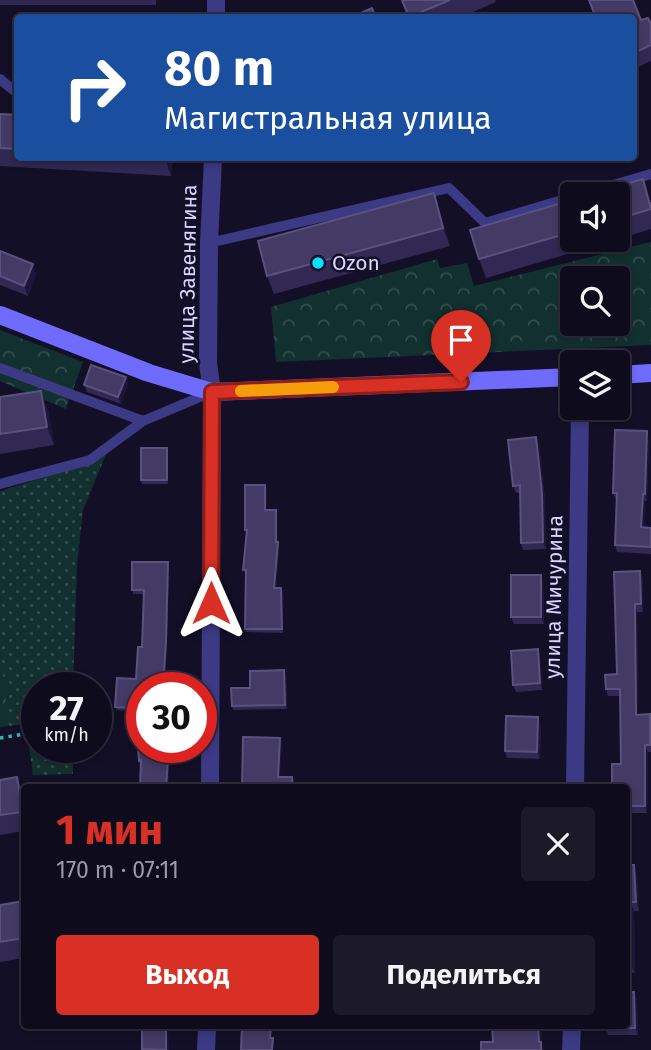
<!DOCTYPE html>
<html lang="ru">
<head>
<meta charset="utf-8">
<style>
	body { margin:0; font-family:"Fira Sans",sans-serif; background:#1c1929; color:#f1f3f6; height:100vh; display:flex; flex-direction:column; font-size:26px; white-space:nowrap }
	* { box-sizing:border-box; margin:0 }
	p { font-size:23px; color:#9b9ba3 }
	.icon { flex:none; width:38px; height:38px; fill:none; stroke:currentColor; stroke-width:2; stroke-linecap:round; stroke-linejoin:round }
	.map { position:relative; flex:1; overflow:hidden }
	.sheet { position:absolute; left:21px; top:784px; width:609px; height:245px; display:flex; flex-direction:column; background:#0e0b1c; border-radius:7px; box-shadow:0 4px 10px #0003,0 0 0 2px #2e2b3b }
	.sheet>* { flex:none }
	.hud { position:absolute; left:14px; top:14px; width:623px; height:147px; border-radius:7px; box-shadow:0 4px 10px #0003,0 0 0 2px #2e2b3b; background:#1a4fa0; color:#fff; overflow:hidden }
	.fabs { position:absolute; left:560px; top:182px; display:grid; gap:14px }
	.fabs a { display:grid; place-items:center; width:70px; height:70px; border-radius:7px; background:#0e0b1c; box-shadow:0 4px 10px #0003,0 0 0 2px #2e2b3b; font-size:35px }
	.speed { position:absolute; left:21px; top:672px; display:flex; gap:14px; font-size:35px; font-weight:700; text-align:center }
	.speed>* { display:grid; place-content:center; width:91px; height:91px; border-radius:50%; background:#0e0b1c; box-shadow:0 4px 10px #0003,0 0 0 2px #2e2b3b; line-height:1 }
	.speed small { font-size:18px; font-weight:400 }
	.speed .limit { border:10px solid #d22; background:#fff; color:#111 }
	.pin { position:absolute; display:grid; place-items:center; width:60px; height:60px; color:#fff; margin:-72px -30px; border-radius:50% 50% 50% 0; rotate:-45deg; box-shadow:0 0 7px #0007 }
	.pin .icon { rotate:45deg }
	.me { position:absolute; width:77px; margin:-38px; rotate:0deg; stroke-linejoin:round; filter:drop-shadow(0 0 5px #0008) }
	.turn { display:flex; align-items:center; gap:24px; height:147px; padding:0 35px; font-size:32px }
	.turn .icon { width:91px; height:91px; stroke-width:2.5 }
	.turn b { display:block; font-size:49px; line-height:60px }
	.round { display:grid; place-items:center; flex:none; width:74px; height:74px; border-radius:7px; background:#1c1929 }
	.head { display:flex; align-items:center; justify-content:space-between; height:119px; padding:0 35px }
	h1 { font-size:42px; font-weight:700; line-height:52px; color:#d93025 }
	.primary-button { display:flex; gap:14px; margin-top:auto; padding:14px 35px }
	.primary-button a { flex:1; height:80px; border-radius:7px; background:#d93025; color:#fff; font-size:28px; font-weight:700; line-height:80px; text-align:center }
	.primary-button a+a { background:#1c1929; color:#f1f3f6 }
	.map>svg:first-child { display:block }
</style>
</head>
<body>
<div class="map">
<svg width="651" height="1050" viewBox="0 0 651 1050">
	<defs>
		<pattern id="green-dots" width="8" height="8" patternUnits="userSpaceOnUse" patternTransform="scale(1.75)"><rect width="8" height="8" fill="#12302f"/><path d="M2 2h.1M6 6h.1" fill="none" stroke="#344d4e" stroke-width="1.8" stroke-linecap="round"/></pattern>
		<pattern id="forest-crowns" width="20" height="18" patternUnits="userSpaceOnUse" patternTransform="scale(1.75)"><rect width="20" height="18" fill="#12302f"/><path d="M2 6a3 3 0 1 1 6 0M12 15a3 3 0 1 1 6 0" fill="none" stroke="#344d4e"/></pattern>
	</defs>
	<rect width="100%" height="100%" fill="#130f26"/>
	<!-- green -->
	<polygon fill="url(#green-dots)" points="107,452 83,510 77,565 73,688 37,688 37,747 73,747 73,774 33,775 26,724 0,727 0,491 71,469"/>
	<!-- forest -->
	<g fill="url(#forest-crowns)" fill-rule="evenodd">
		<path d="M651,242V345L276,362L271,307L437,259L440,268L467,263L474,286ZM572,278H618V324H572Z"/>
		<polygon points="0,330 83,362 66,409 0,381"/>
		<polygon points="0,652 9,721 0,723"/>
	</g>
	<g fill="none" stroke-linecap="round" stroke-linejoin="round">
		<!-- path -->
		<polyline stroke="#2fb8b0" stroke-width="3.5" stroke-dasharray="3.5 5" stroke-linecap="butt" points="0,738 37,732"/>
		<!-- service -->
		<g stroke="#3d3a85" stroke-width="10">
			<polyline points="0,79 18,94"/>
			<polyline points="582,194 651,174"/>
			<polyline points="209,243 449,188 485,223 572,197"/>
			<polyline points="0,368 143,421"/>
			<polyline points="0,484 90,460 143,421 212,392"/>
		</g>
		<!-- minor -->
		<g stroke="#3d3a85" stroke-width="18">
			<polyline points="216,18 216,0"/>
			<polyline points="210,788 212,392 208,363 209,243 213,158"/>
			<polyline points="575,788 580,408"/>
			<polyline points="206,1050 207,1026"/>
			<polyline points="571,1050 572,1026"/>
		</g>
		<!-- secondary -->
		<g stroke="#6f6bff" stroke-width="18">
			<polyline points="0,315 149,373 212,392 572,377"/>
			<polyline points="618,375 651,373"/>
		</g>
	</g>
	<!-- wall -->
	<g fill="#312854">
		<rect x="0" y="0" width="156" height="5"/>
		<polygon points="401,0 495,0 496,2 459,18 408,18"/>
		<polygon points="634,18 651,24 651,61 634,69"/>
		<polygon points="0,114 18,115 18,158 173,158 171,176 0,166"/>
		<polygon points="618,194 651,202 651,229 618,239"/>
		<polygon points="572,200 572,240 615,240 486,278 479,259"/>
		<polygon points="440,212 450,246 274,294 267,276"/>
		<polygon points="0,251 33,264 36,275 28,296 0,285"/>
		<polygon points="126,377 128,384 121,404 87,392 84,385"/>
		<polygon points="0,397 48,409 54,445 0,454"/>
		<polygon points="536,437 539,444 545,500 546,549 523,550 521,543 520,493 516,493 513,486"/>
		<polygon points="649,439 647,501 645,501 644,528 651,528 651,554 617,552 615,545 616,500 613,493"/>
		<polygon points="167,448 168,452 168,484 142,484 141,480"/>
		<polygon points="267,489 267,510 276,510 277,513 277,542 279,546 276,588 281,588 283,592 283,633 246,632 245,629 246,574 243,570 246,533 245,530"/>
		<polygon points="168,562 169,566 167,645 164,688 142,688 142,747 170,747 171,762 169,762 168,788 140,788 141,764 140,764 139,761 135,712 117,710 115,707 136,679 142,647 144,594 133,594 132,590"/>
		<polygon points="614,572 643,578 643,612 637,612 638,715 651,718 651,752 648,752 647,813 626,813 626,788 621,764 620,696 608,696 606,689 617,674"/>
		<polygon points="543,582 544,624 514,624 511,617"/>
		<polygon points="538,649 540,656 542,690 516,692 513,685"/>
		<polygon points="284,670 286,674 287,709 233,710 232,706 250,688"/>
		<polygon points="541,724 540,759 507,758 505,751"/>
		<polygon points="17,777 24,799 24,831 0,835 0,780"/>
		<polygon points="626,865 637,874 639,911 634,911 635,973 626,973"/>
		<polygon points="24,901 24,958 0,962 0,905"/>
		<polygon points="637,999 638,1035 608,1035 606,1028"/>
	</g>
	<!-- shaded-wall -->
	<g fill="#1d163a">
		<polygon points="165,158 173,158 171,176"/>
		<polygon points="434,193 440,212 450,246 443,228"/>
		<polygon points="33,264 36,275 28,296 24,286"/>
		<polygon points="126,377 128,384 121,404 118,397"/>
		<polygon points="41,391 48,409 54,445 47,427"/>
		<polygon points="647,431 649,439 647,501 645,494"/>
		<polygon points="536,437 539,444 545,500 546,549 543,542"/>
		<polygon points="167,448 168,452 168,484 167,480"/>
		<polygon points="265,485 267,489 267,513 265,510"/>
		<polygon points="643,494 645,501 644,535 641,527"/>
		<polygon points="276,510 277,513 277,546 276,542"/>
		<polygon points="278,542 279,546 276,592 274,588"/>
		<polygon points="168,562 169,566 167,645 164,688 163,688"/>
		<polygon points="640,571 643,578 643,612 641,604"/>
		<polygon points="541,575 543,582 544,624 541,617"/>
		<polygon points="281,588 283,592 283,633 282,629"/>
		<polygon points="635,604 637,612 638,722 636,715"/>
		<polygon points="538,649 540,656 542,690 540,683"/>
		<polygon points="284,670 286,674 287,709 285,705"/>
		<polygon points="538,717 541,724 540,759 537,752"/>
		<polygon points="280,738 282,742 280,780 278,777"/>
		<polygon points="645,745 648,752 647,813 645,806"/>
		<polygon points="168,759 169,762 168,788 166,788"/>
		<polygon points="17,777 24,795 24,817 23,812"/>
		<polygon points="634,865 637,874 639,911 636,902"/>
		<polygon points="630,902 634,911 635,973 631,964"/>
		<polygon points="634,992 637,999 638,1035 635,1028"/>
		<polygon points="166,1026 168,1026 169,1050 167,1050"/>
		<polygon points="538,1026 542,1026 542,1046 544,1050 541,1050 539,1042"/>
	</g>
	<!-- building -->
	<g fill="#433a66" stroke="#5a527e" stroke-width="2">
		<polygon points="402,0 450,0 409,17"/>
		<polygon points="589,0 633,0 641,20 648,18 651,24 651,45 634,53 634,18 596,18"/>
		<polygon points="372,8 376,18 349,18"/>
		<polygon points="0,114 18,115 18,149 0,148"/>
		<polygon points="643,179 651,209 618,219 618,194 592,194"/>
		<polygon points="434,193 443,228 267,276 258,241"/>
		<polygon points="572,200 572,232 479,259 470,230"/>
		<polygon points="0,251 33,264 24,286 0,276"/>
		<polygon points="91,365 126,377 118,397 84,385"/>
		<polygon points="41,391 47,427 0,434 0,397"/>
		<polygon points="615,430 647,431 645,494 643,494 641,527 651,528 651,547 615,545 617,493 613,493"/>
		<polygon points="536,437 542,493 543,542 521,543 520,485 513,486 508,440"/>
		<rect x="141" y="448" width="26" height="32"/>
		<polygon points="245,485 265,485 265,510 276,510 276,542 278,542 274,588 281,588 282,629 245,629 246,570 243,570 247,530 245,530"/>
		<polygon points="132,562 168,562 166,641 163,688 142,688 142,747 169,747 169,758 168,759 166,788 140,788 141,760 139,761 135,708 115,707 117,678 136,679 138,647 142,647 144,590 132,590"/>
		<polygon points="640,571 641,604 635,604 636,715 650,714 650,745 645,745 645,806 626,806 626,788 612,788 612,764 621,764 620,689 606,689 605,675 617,674 614,572"/>
		<rect x="511" y="575" width="30" height="42"/>
		<polygon points="538,649 540,683 513,685 511,651"/>
		<polygon points="284,670 285,705 232,706 231,688 250,688 250,671"/>
		<polygon points="506,716 538,717 537,752 505,751"/>
		<polygon points="243,737 280,738 278,777 292,777 293,788 242,788"/>
		<polygon points="17,777 23,812 0,815 0,780"/>
		<polygon points="626,865 634,865 636,902 630,902 631,964 626,964"/>
		<polygon points="24,901 24,938 0,942 0,905"/>
		<polygon points="626,992 634,992 635,1028 606,1028 606,1026 626,1026"/>
		<polygon points="142,1026 166,1026 166,1050 142,1049"/>
		<polygon points="242,1026 271,1026 270,1038 273,1038 272,1050 241,1050"/>
		<polygon points="492,1026 538,1026 539,1042 541,1042 541,1050 481,1050 481,1042 493,1042"/>
	</g>
	<g fill="none" stroke-linecap="round" stroke-linejoin="round">
		<defs>
			<polyline id="route" points="211,603 212,392 461,382"/>
		</defs>
		<!-- route casing -->
		<use href="#route" stroke="#8d1f18" stroke-width="18"/>
		<!-- route -->
		<use href="#route" stroke="#d93025" stroke-width="12"/>
		<!-- slow -->
		<polyline stroke="#f59e0b" stroke-width="12" points="241,391 333,387"/>
	</g>
	<!-- markers -->
	<circle fill="#00e5ff" stroke="#130f26" stroke-width="2.5" cx="318" cy="263" r="7"/>
	<g text-anchor="middle" dominant-baseline="central" stroke-width="5" stroke-linejoin="round" paint-order="stroke">
		<!-- poi labels -->
		<g font-size="21" fill="#d9d4ff" stroke="#130f26" text-anchor="start">
			<text x="332" y="263">Ozon</text>
		</g>
		<!-- street labels -->
		<g font-size="21" fill="#d9d4ff" stroke="#130f26">
			<text transform="translate(188 274) rotate(-89)">улица Завенягина</text>
			<text transform="translate(554 597) rotate(-89)">улица Мичурина</text>
		</g>
	</g>
</svg>
<div class="fabs">
<a><svg class="icon" aria-label="sound" viewBox="0 0 24 24"><path d="M4 9h4l5-4v14l-5-4H4zM17 9q2 3 0 6"/></svg></a>
<a><svg class="icon" aria-label="search" viewBox="0 0 24 24"><circle cx="10" cy="10" r="6"/><path d="M15 15l6 6"/></svg></a>
<a><svg class="icon" aria-label="layers" viewBox="0 0 24 24"><path d="M12 4l9 5-9 5-9-5zM3 14l9 5 9-5"/></svg></a>
</div>
<div class="speed"><div>27<small>km/h</small></div><div class="limit">30</div></div>
<div class="pin" style="left:461px;top:382px;background:#d93025"><svg class="icon" aria-label="arrive" viewBox="0 0 24 24"><path d="M6 21V4h12l-3 4 3 4H6"/></svg></div>
<svg class="me" style="left:211px;top:603px" viewBox="-20 -20 40 40"><path d="M0-17L14 15 0 8-14 15z" fill="#d93025" stroke="#fff" stroke-width="4"/></svg>
<div class="hud">
<div class="turn"><svg class="icon" aria-label="right" viewBox="0 0 24 24"><path d="M7 20v-9h11M14 6l5 5-5 5"/></svg><div><b>80 m</b>Магистральная улица</div></div>
</div>
<section class="sheet">
<div class="head"><div><h1>1 мин</h1><p>170 m · 07:11</p></div><a class="round"><svg class="icon" aria-label="close" viewBox="0 0 24 24"><path d="M6 6l12 12M18 6L6 18"/></svg></a></div>
<div class="primary-button"><a>Выход</a><a>Поделиться</a></div>
</section>
</div>
</body>
</html>
